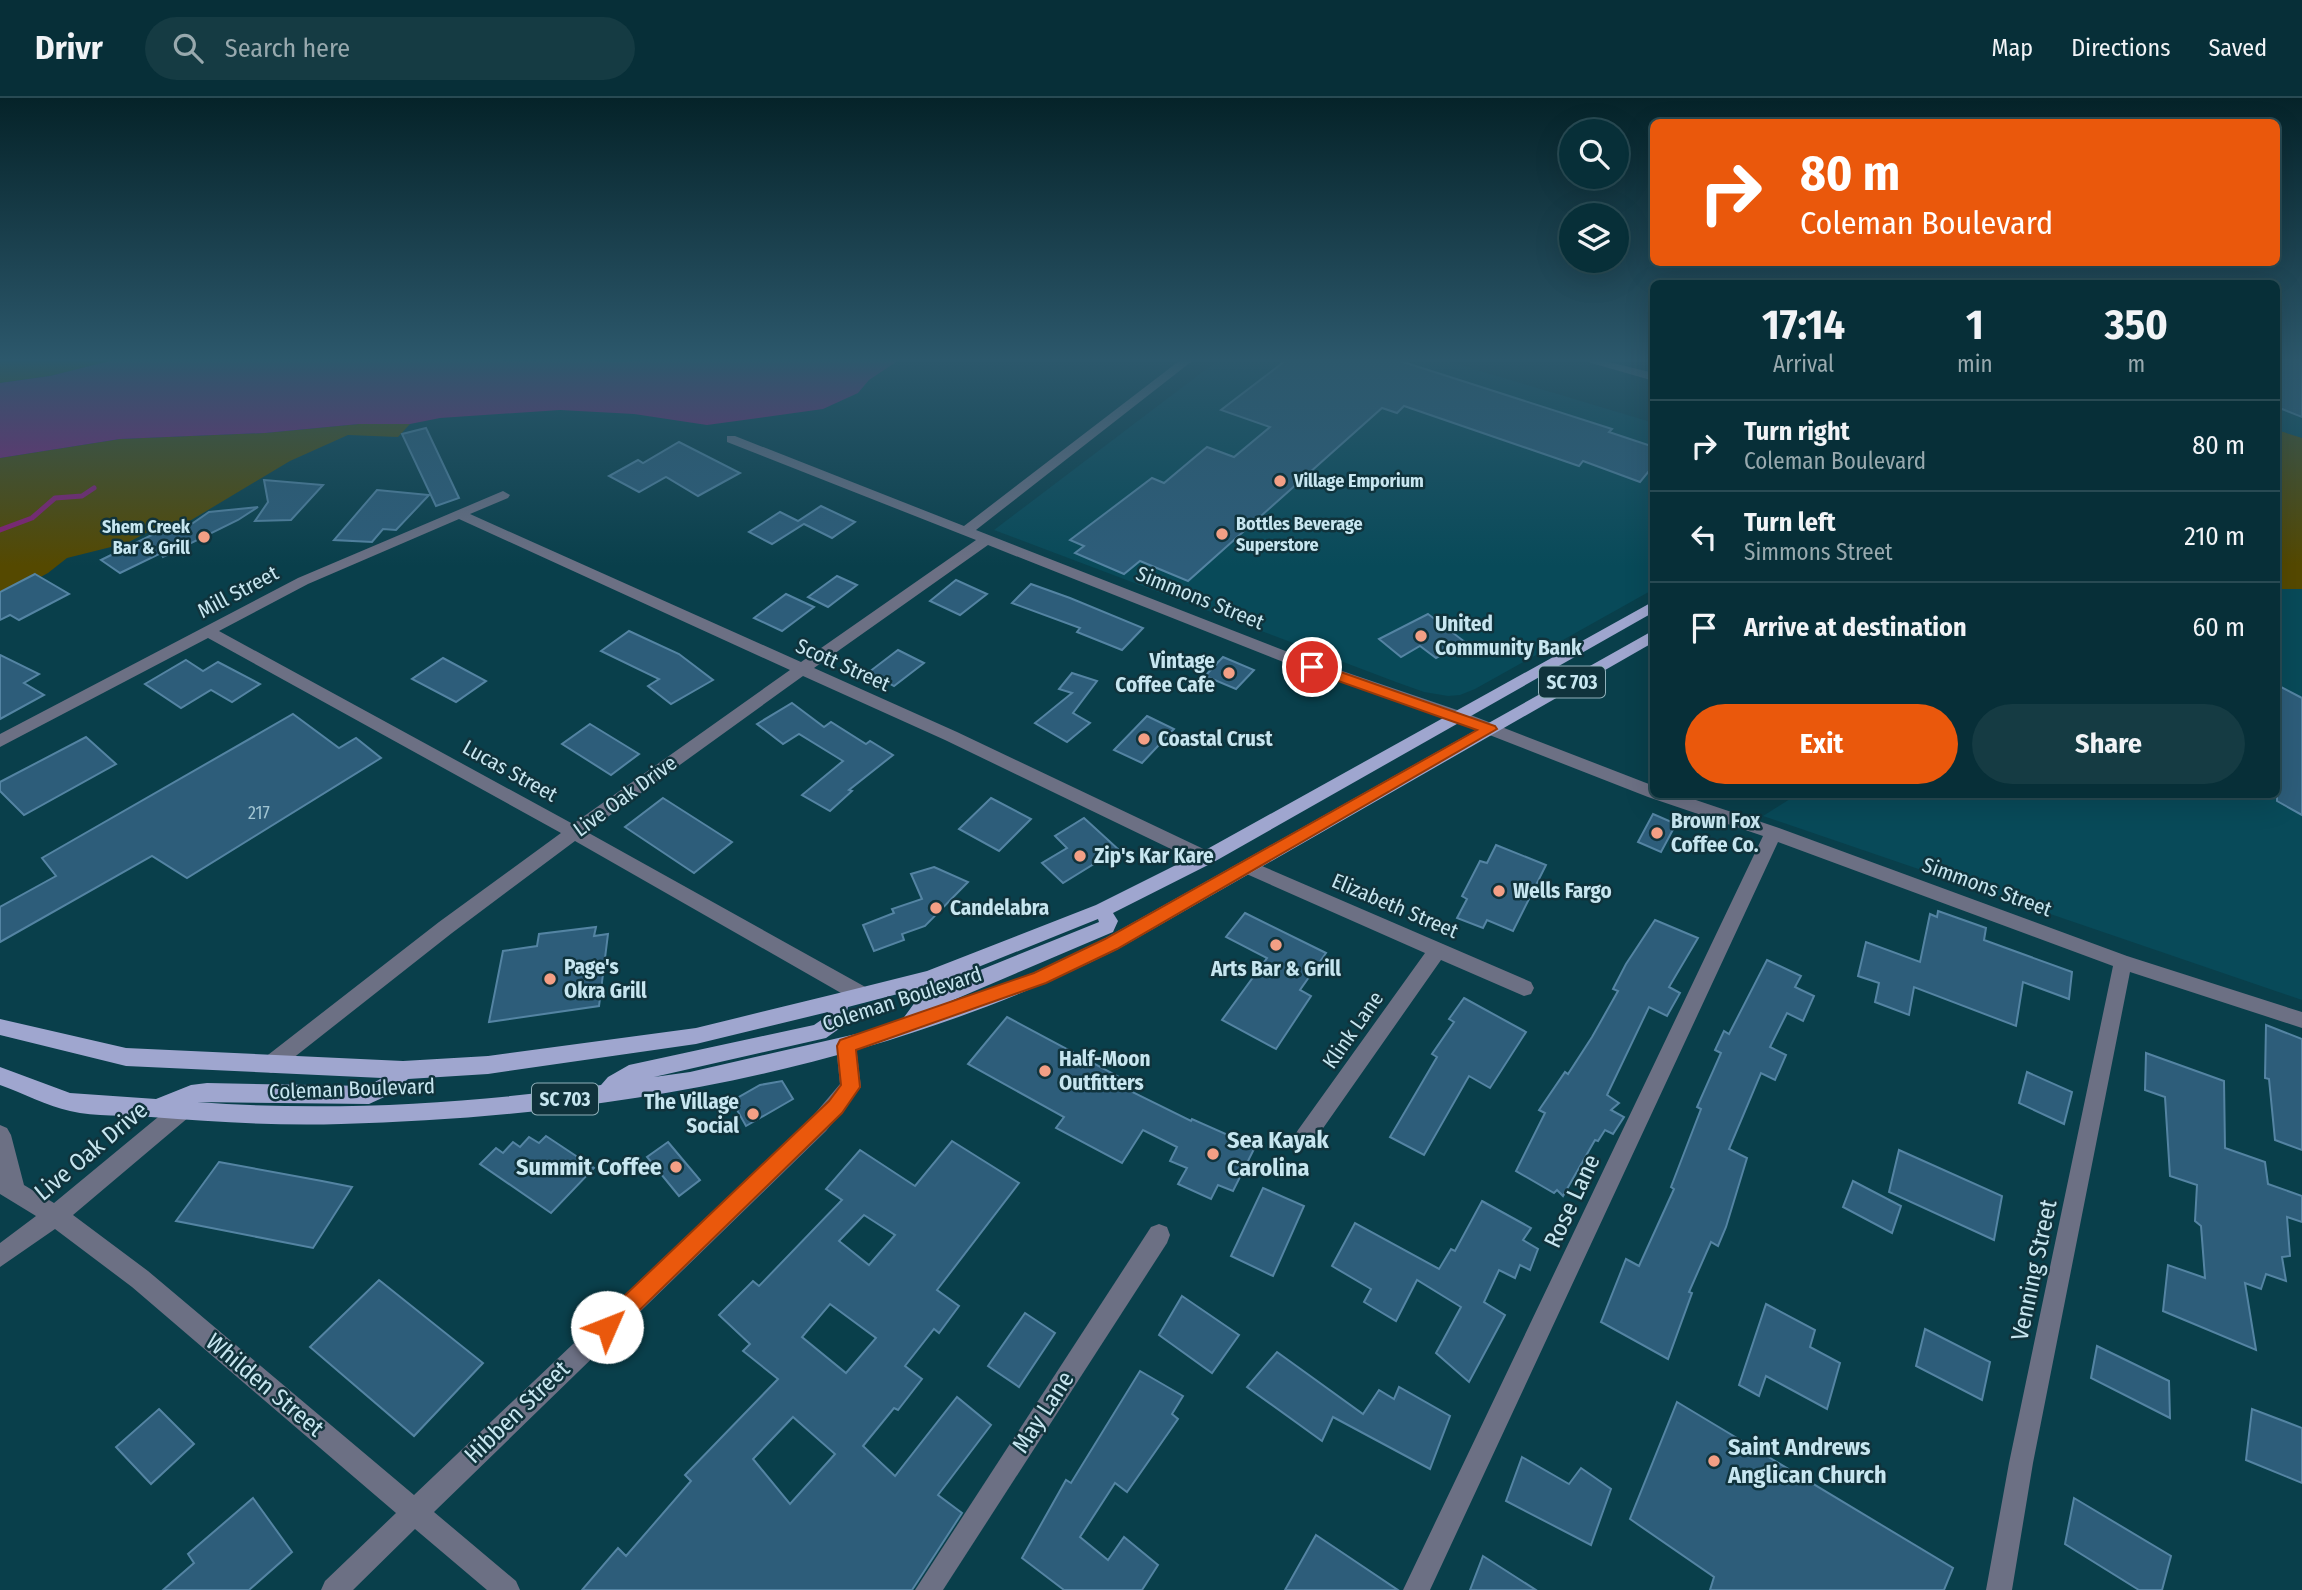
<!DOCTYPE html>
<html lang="en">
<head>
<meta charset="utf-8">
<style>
	body { margin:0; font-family:"Fira Sans Condensed",sans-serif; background:#153b43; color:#f1f3f6; height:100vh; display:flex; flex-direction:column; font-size:26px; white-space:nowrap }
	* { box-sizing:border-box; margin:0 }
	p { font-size:23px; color:#98a9ae }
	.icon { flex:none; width:38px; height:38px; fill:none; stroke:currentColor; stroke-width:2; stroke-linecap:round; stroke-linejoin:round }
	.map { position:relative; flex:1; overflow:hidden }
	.drawer { position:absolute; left:1650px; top:182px; width:630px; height:518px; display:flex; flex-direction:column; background:#072f38; border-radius:10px; box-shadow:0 7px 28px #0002,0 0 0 2px #284a53 }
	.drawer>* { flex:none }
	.guide { position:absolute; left:1650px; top:21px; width:630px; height:147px; border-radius:10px; box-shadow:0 7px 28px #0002,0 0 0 2px #284a53; background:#ea580c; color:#fff; overflow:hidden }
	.fabs { position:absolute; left:1559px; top:21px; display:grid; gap:14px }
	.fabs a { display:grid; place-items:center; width:70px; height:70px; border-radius:50%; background:#072f38; box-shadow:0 7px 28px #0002,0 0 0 2px #284a53; font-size:35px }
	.pin { position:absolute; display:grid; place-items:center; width:60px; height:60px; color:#fff; margin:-30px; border:4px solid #fff; border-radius:50%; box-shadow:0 2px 7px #0007 }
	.me { position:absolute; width:77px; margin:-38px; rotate:46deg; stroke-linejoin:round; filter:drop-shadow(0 0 5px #0008) }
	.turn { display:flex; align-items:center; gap:24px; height:147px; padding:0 35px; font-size:32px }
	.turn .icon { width:91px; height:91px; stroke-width:2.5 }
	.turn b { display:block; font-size:49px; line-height:60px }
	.eta { display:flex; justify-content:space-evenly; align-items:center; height:119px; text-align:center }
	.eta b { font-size:42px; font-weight:700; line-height:49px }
	.action { display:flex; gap:14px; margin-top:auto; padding:14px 35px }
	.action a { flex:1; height:80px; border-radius:42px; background:#ea580c; color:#fff; font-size:28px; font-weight:700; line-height:80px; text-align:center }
	.action a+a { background:#153b43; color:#f1f3f6 }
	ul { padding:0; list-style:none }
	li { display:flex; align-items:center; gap:21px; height:91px; padding:0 35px; border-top:2px solid #284a53 }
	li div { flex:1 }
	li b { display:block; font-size:26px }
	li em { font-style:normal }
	header { display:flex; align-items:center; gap:42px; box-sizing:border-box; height:98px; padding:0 35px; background:#072f38; border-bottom:2px solid #284a53 }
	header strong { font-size:33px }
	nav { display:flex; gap:38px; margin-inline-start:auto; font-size:24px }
	.search { width:490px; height:63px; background:#153b43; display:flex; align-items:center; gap:18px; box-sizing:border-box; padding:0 24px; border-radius:38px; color:#98a9ae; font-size:26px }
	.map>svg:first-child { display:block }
</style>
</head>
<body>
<header>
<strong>Drivr</strong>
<div class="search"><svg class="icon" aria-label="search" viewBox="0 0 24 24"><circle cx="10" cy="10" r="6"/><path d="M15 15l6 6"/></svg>Search here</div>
<nav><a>Map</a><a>Directions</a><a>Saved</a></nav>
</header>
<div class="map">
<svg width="2302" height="1492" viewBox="0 0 2302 1492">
	<rect width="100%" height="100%" fill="#093f4b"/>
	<!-- built -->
	<g fill="#084a59">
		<polygon points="1221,260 1437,260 1654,325 1654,491 1475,591 1460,597 1448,598 1424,594 1396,584 994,432"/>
		<polygon points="2277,260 2302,260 2302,902 1763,718 1798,696 2277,696"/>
	</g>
	<!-- green -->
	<g fill="#554900">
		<polygon points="0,260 122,260 50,278 0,285"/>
		<polygon points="359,326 410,326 398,339 348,337 290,363 188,424 164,434 148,434 127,445 67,460 48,475 0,501 0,360 120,341 265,335"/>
		<polygon points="2277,332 2302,340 2302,491 2277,491"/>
	</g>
	<!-- water -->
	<polygon fill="#8a1e74" points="122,260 480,260 511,263 574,261 619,264 667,260 902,260 869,282 858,295 823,311 707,327 634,316 560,312 440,320 410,326 359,326 265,335 120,341 0,360 0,285 50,278"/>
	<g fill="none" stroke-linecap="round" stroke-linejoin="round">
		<!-- stream -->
		<polyline stroke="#8a1e74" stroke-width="5" points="0,432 32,420 55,400 82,398 94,390"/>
	</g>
	<!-- building -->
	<g fill="#2d5d7a" stroke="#5484a3" stroke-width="2" fill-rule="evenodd">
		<polygon points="1289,260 1391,260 1612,331 1609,334 1654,349 1654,367 1640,384 1583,363 1579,368 1404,308 1397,315 1382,310 1188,483 1140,463 1124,476 1075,455 1084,448 1070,442 1152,380 1164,385 1207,349 1234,359 1270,329 1221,312"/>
		<polygon points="2277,260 2302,260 2302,319 2277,309"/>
		<polygon points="426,330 459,400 436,408 402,336"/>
		<polygon points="679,344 740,375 698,398 666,379 639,394 609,378 638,362 643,365"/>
		<polygon points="264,382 323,387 291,422 255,423 268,404"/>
		<polygon points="377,392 429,397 396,432 383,431 372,444 334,442"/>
		<polygon points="821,408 855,424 832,440 804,426 772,446 749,434 780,414 798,423"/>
		<polygon points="258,409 238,422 163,459 161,455 120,475 101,462 170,428 193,425 209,414"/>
		<polygon points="35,476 69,496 19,522 10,517 0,522 0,494"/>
		<polygon points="837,478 857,487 828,509 808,499"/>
		<polygon points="956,482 987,496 960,517 930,503"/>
		<polygon points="1031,486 1070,500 1143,530 1122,552 1077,534 1080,530 1012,505"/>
		<polygon points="786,496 814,509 782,533 754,520"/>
		<polygon points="1428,516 1465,544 1436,560 1420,548 1401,559 1379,541"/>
		<polygon points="629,533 679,556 713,582 671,606 648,588 659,581 601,553"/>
		<polygon points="898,552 924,565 894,588 869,574"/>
		<polygon points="0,557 39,576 24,585 44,597 0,621"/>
		<polygon points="1223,559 1254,572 1236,591 1205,578"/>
		<polygon points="443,560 486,583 456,604 412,581"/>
		<polygon points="186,562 203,573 218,564 260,586 232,604 211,592 181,610 145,586"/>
		<polygon points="1072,575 1097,583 1073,615 1090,625 1067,644 1035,625 1072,595 1059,591"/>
		<polygon points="2277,587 2302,600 2302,717 2277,703"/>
		<polygon points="792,605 824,629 831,624 866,646 870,643 893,657 849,692 852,693 830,713 802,697 843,663 799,636 783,646 757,626"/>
		<polygon points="293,616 339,650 356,640 381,660 187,780 152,758 0,844 0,809 56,778 42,760"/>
		<polygon points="1147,618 1174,631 1142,665 1114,652"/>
		<polygon points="590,626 639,656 611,677 562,646"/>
		<polygon points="86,639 116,666 24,717 0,693 0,684"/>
		<polygon points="663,700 732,744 694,775 625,729"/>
		<polygon points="991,700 1031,721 999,753 959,731"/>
		<polygon points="1653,716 1676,726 1661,754 1638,744"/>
		<polygon points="1084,720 1118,751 1063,785 1042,765 1067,750 1055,738"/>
		<polygon points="1496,747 1546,767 1513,833 1487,822 1483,830 1457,820 1467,801 1462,798 1480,763 1487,765"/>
		<polygon points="934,769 968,784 925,828 902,836 904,842 874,853 863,827 894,815 892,811 922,801 911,776"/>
		<polygon points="1938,813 1986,830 1984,842 2072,874 2069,901 2023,884 2016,928 1914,889 1909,917 1875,904 1879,885 1858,878 1866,844 1920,864 1930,816 1937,819"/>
		<polygon points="1245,815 1326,855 1300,892 1311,898 1276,951 1222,922 1267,860 1226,839"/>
		<polygon points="1655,822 1698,840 1669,889 1680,895 1667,918 1649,909 1607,997 1619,1005 1611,1012 1624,1019 1613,1036 1605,1032 1598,1043 1595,1042 1563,1098 1557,1092 1554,1095 1516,1073 1545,1015 1539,1012 1565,974 1568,976 1592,939 1618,893 1613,891 1626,866"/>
		<polygon points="596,829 594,838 608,836 599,908 489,924 503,853 537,848 539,836"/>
		<polygon points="1767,862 1801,878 1795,889 1814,898 1803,923 1787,915 1770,949 1786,957 1775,982 1761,975 1729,1051 1747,1060 1726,1129 1718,1148 1711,1144 1689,1194 1692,1195 1668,1261 1601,1224 1626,1161 1639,1168 1674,1091 1671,1089 1701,1011 1697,1009 1721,955 1715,952 1724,933 1729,936"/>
		<polygon points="1464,900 1526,934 1490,990 1469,978 1424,1057 1390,1039 1437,959 1432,956 1454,924 1449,921"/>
		<polygon points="1007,919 1123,981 1118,987 1191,1023 1192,1021 1255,1049 1233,1093 1218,1087 1211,1101 1178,1086 1187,1070 1170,1063 1177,1049 1143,1032 1122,1065 1056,1030 1064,1019 968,966"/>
		<polygon points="2266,927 2302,941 2302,1052 2275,1042 2269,981 2265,980"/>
		<polygon points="2146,955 2224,983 2225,1050 2265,1064 2268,1086 2302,1098 2302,1124 2287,1119 2290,1158 2282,1159 2286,1183 2266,1176 2261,1191 2245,1185 2256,1252 2163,1213 2168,1167 2205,1180 2201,1128 2195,1123 2197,1087 2170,1078 2165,999 2145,992"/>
		<polygon points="2027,974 2072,994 2064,1026 2019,1005"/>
		<polygon points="782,983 793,1001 746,1028 732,1003 760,987"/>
		<polygon points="546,1038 594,1070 551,1115 480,1066 496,1050 503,1055 513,1044 520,1049 529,1039 539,1045"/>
		<path d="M952,1043L1019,1085L937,1192L959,1208L939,1235L934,1231L905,1268L922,1281L898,1312L894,1310L863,1348L895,1378L957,1299L991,1327L938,1397L962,1415L912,1492H582L618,1450L626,1458L691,1383L685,1377L778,1281L743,1253L750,1246L719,1217L753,1183L759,1188L842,1102L826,1091L860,1052L915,1088ZM864,1117L895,1137L869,1167L839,1143ZM830,1206L876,1240L846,1275L802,1239ZM793,1319L835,1356L790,1406L753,1361Z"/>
		<polygon points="668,1044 700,1082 679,1098 647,1059"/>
		<polygon points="1899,1052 2002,1098 1994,1142 1889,1094"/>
		<polygon points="219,1064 322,1083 352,1089 313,1150 176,1123"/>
		<polygon points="1853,1083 1901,1108 1892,1135 1843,1109"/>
		<polygon points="1263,1090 1304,1108 1273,1178 1231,1158"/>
		<polygon points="1482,1103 1531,1130 1523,1142 1538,1151 1530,1172 1520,1167 1515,1180 1499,1172 1484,1204 1505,1217 1469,1284 1436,1255 1461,1209 1417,1182 1396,1223 1364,1204 1371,1191 1332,1168 1355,1125 1439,1171 1451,1151 1455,1153"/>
		<polygon points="379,1182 483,1265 414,1338 310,1249"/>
		<polygon points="1182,1198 1239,1237 1212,1275 1159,1237"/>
		<polygon points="1766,1206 1815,1232 1810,1249 1840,1265 1827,1311 1766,1278 1759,1298 1739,1287"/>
		<polygon points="1025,1215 1055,1235 1019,1289 988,1268"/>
		<polygon points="1925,1231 1990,1264 1982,1302 1916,1268"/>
		<polygon points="2097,1248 2169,1283 2170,1320 2091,1280"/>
		<polygon points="1277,1254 1363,1316 1379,1292 1394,1301 1399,1289 1450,1318 1430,1371 1333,1319 1322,1343 1247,1289"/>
		<polygon points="1140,1273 1183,1298 1172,1316 1178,1321 1127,1394 1115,1385 1080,1439 1108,1462 1124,1439 1158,1467 1142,1492 1064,1492 1022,1460 1066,1382 1071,1385"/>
		<polygon points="1677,1304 1953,1470 1944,1492 1710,1492 1714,1479 1630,1421"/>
		<polygon points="159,1311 194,1346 151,1386 116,1349"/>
		<polygon points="2252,1311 2302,1330 2302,1385 2246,1362"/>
		<polygon points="1522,1359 1569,1386 1581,1370 1611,1391 1591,1447 1506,1403"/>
		<polygon points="253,1400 292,1454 249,1492 163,1492 194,1465 188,1456"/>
		<polygon points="2074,1400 2171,1458 2162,1492 2139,1492 2065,1446"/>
		<polygon points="1316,1437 1398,1492 1285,1492"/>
		<polygon points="1483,1458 1536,1492 1470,1492"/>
	</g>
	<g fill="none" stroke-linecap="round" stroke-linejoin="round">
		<!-- minor -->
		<g fill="#6c7084" fill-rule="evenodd">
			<path d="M1183,260H1196L976,432L1301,559L1463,614L1654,688V696H1678L1779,730L2127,858L2302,914V930L2130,874L2033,1365L2012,1492H1986L2009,1365L2113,868L1778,744L1430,1492H1403L1763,738L1648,699L1451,622L1291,567L988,447L814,570L957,634L1212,755L1215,760L1212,765H1200L945,642L803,578L587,734L869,891L872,897L869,903L862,905L855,903L575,743L452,835L278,972L271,975L264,972L261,966L264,960L439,824L561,735L208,540L0,649V636L298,480L503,393L510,397L508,400L470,416L801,564L976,442L727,344V338H735L964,428ZM459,421L790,572L573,726L219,533L308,486Z"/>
			<polygon points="1574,260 1592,260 1654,275 1654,283"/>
			<polygon points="1248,762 1531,884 1534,890 1531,896 1524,898 1441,862 1312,1046 1305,1049 1298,1046 1294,1039 1298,1032 1425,855 1242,774 1239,769 1242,764"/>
			<polygon points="846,939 853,942 856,948 861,989 826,1033 434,1414 516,1483 520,1492 487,1492 415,1431 353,1492 321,1492 325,1483 396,1415 132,1189 55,1131 0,1169 0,1145 36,1118 0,1096 0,1027 7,1030 11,1037 24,1087 54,1105 175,1005 182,1003 189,1005 192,1012 189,1019 73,1117 148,1173 414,1397 812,1019 840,986 836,948 839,942"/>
			<polygon points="1159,1126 1167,1129 1170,1137 1167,1145 943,1492 915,1492 1151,1129"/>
		</g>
		<!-- major -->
		<path fill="#9fa6cf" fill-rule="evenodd" d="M1654,503V514L1212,765L1113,815L1118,823L1113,834L930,912L1033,875L1104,841L1654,532V544L1118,851C878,971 608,1019 341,1026C277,1028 215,1024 151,1019C125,1017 96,1019 70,1013C47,1008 23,995 0,987V969L70,995L156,1001L191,987L207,985L368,988L382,980L126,968L0,937V921L126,950L403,963L488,958L696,930L839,895L927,873L1096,807L1200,755ZM1098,821L1099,824L921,896L902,922L869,933L690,974L654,979L826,940L843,928L848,909L936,886ZM828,914L827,918L814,927L629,967L608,979L601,987C468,1006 331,1014 197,1004L369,1006L393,995L408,981L488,976L696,946Z"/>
	</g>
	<!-- sky -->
	<linearGradient id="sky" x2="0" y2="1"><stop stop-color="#052329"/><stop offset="0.56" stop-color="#2c586c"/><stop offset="1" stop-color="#2c586c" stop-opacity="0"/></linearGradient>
	<rect width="2302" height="468" fill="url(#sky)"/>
	<!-- route -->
	<polygon fill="#ea580c" stroke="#983908" stroke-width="2" points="1312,564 1495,628 1497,631 1117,851 1046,885 856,952 860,989 842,1015 614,1237 607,1240 599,1237 596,1229 599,1222 829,1003 841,987 837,948 840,942 1034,875 1105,841 1477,632 1307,572 1305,569"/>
	<!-- markers -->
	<g fill="#f39f85" stroke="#10333c" stroke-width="2.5">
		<circle cx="1280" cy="383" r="7"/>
		<circle cx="1222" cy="436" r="7"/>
		<circle cx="204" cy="439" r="7"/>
		<circle cx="1421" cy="538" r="7"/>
		<circle cx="1229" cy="575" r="7"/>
		<circle cx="1144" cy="641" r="7"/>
		<circle cx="1657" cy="735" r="7"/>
		<circle cx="1080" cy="758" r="7"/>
		<circle cx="1499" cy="793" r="7"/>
		<circle cx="936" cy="810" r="7"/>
		<circle cx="1276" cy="847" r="7"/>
		<circle cx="550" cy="881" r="7"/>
		<circle cx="1045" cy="973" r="7"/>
		<circle cx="753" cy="1016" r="7"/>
		<circle cx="1213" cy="1056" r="7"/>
		<circle cx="676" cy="1069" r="7"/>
		<circle cx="1714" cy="1363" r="7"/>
	</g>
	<g text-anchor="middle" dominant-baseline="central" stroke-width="5" stroke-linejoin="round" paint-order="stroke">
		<!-- far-poi labels -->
		<g font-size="18" font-weight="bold" fill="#c7e6f0" stroke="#10333c" text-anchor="start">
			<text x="1294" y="383">Village Emporium</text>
			<text x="1236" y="426">Bottles Beverage<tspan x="1236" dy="21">Superstore</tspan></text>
			<text x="190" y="429" text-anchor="end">Shem Creek<tspan x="190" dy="21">Bar &amp; Grill</tspan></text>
		</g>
		<!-- number labels -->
		<g font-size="18" fill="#a0c4d2">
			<text x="259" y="715">217</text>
		</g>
		<!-- shield labels -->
		<g fill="#10333c" stroke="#90b0ba" stroke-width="2">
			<rect x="1539" y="568.5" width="66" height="31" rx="5"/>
			<rect x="532" y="985.5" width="66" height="31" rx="5"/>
		</g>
		<g font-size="19" font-weight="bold" fill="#c7e6f0">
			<text x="1572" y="584">SC 703</text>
			<text x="565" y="1001">SC 703</text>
		</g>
		<!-- street labels -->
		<g font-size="21" fill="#c7e6f0" stroke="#10333c">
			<text transform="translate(238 494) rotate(-28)">Mill Street</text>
			<text transform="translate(1200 500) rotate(22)">Simmons Street</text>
			<text transform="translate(843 567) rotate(24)">Scott Street</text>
			<text transform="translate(510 673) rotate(29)">Lucas Street</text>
			<text transform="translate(625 698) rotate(-36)">Live Oak Drive</text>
			<text transform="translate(1987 789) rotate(20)">Simmons Street</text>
			<text transform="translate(1395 808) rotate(23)">Elizabeth Street</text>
			<text transform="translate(902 901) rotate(-18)">Coleman Boulevard</text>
			<text transform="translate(1353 932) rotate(-55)">Klink Lane</text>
			<text transform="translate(352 991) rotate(-2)">Coleman Boulevard</text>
		</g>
		<!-- poi labels -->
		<g font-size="21" font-weight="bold" fill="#c7e6f0" stroke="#10333c" text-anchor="start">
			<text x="1435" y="526">United<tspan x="1435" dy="24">Community Bank</tspan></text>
			<text x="1215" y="563" text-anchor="end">Vintage<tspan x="1215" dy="24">Coffee Cafe</tspan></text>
			<text x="1158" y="641">Coastal Crust</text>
			<text x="1671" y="723">Brown Fox<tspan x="1671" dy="24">Coffee Co.</tspan></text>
			<text x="1094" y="758">Zip's Kar Kare</text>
			<text x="1513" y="793">Wells Fargo</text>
			<text x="950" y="810">Candelabra</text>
			<text x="564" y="869">Page's<tspan x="564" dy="24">Okra Grill</tspan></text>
			<text x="1276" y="871" text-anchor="middle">Arts Bar &amp; Grill</text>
			<text x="1059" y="961">Half-Moon<tspan x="1059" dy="24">Outfitters</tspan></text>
			<text x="739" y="1004" text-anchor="end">The Village<tspan x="739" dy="24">Social</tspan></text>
		</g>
		<!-- near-poi labels -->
		<g font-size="24" font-weight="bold" fill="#c7e6f0" stroke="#10333c" text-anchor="start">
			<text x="1227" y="1042">Sea Kayak<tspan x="1227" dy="28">Carolina</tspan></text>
			<text x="662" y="1069" text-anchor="end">Summit Coffee</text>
			<text x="1728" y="1349">Saint Andrews<tspan x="1728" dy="28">Anglican Church</tspan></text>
		</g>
		<!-- near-street labels -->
		<g font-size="24" fill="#c7e6f0" stroke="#10333c">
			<text transform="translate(91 1053) rotate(-40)">Live Oak Drive</text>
			<text transform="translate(1572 1103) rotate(-65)">Rose Lane</text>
			<text transform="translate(2034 1172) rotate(-78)">Venning Street</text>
			<text transform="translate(265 1287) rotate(40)">Whilden Street</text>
			<text transform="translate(517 1314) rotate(-44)">Hibben Street</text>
			<text transform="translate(1043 1314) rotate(-57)">May Lane</text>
		</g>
	</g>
</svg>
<div class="fabs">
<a><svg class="icon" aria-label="search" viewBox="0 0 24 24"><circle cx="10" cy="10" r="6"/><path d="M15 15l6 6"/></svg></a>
<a><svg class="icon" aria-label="layers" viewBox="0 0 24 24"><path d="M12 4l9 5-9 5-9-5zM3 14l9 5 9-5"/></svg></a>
</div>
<div class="pin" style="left:1312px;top:569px;background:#d93025"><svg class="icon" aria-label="arrive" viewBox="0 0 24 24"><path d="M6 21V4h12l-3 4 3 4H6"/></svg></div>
<svg class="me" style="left:607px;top:1229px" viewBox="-20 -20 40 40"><circle r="19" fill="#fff"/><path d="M0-13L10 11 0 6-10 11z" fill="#ea580c"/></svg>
<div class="guide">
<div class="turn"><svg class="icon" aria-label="right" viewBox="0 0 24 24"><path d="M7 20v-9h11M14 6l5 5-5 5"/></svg><div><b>80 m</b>Coleman Boulevard</div></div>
</div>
<section class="drawer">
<div class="eta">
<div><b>17:14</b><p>Arrival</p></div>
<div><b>1</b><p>min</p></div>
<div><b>350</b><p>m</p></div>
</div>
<ul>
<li><svg class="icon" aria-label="right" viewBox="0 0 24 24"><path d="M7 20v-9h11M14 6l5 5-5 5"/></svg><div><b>Turn right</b><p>Coleman Boulevard</p></div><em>80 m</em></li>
<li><svg class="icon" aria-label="left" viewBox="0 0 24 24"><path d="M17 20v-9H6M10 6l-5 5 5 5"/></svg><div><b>Turn left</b><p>Simmons Street</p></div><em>210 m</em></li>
<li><svg class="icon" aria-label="arrive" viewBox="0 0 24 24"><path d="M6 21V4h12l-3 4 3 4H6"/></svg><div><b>Arrive at destination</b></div><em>60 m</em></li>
</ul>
<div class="action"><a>Exit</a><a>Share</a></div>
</section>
</div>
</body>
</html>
